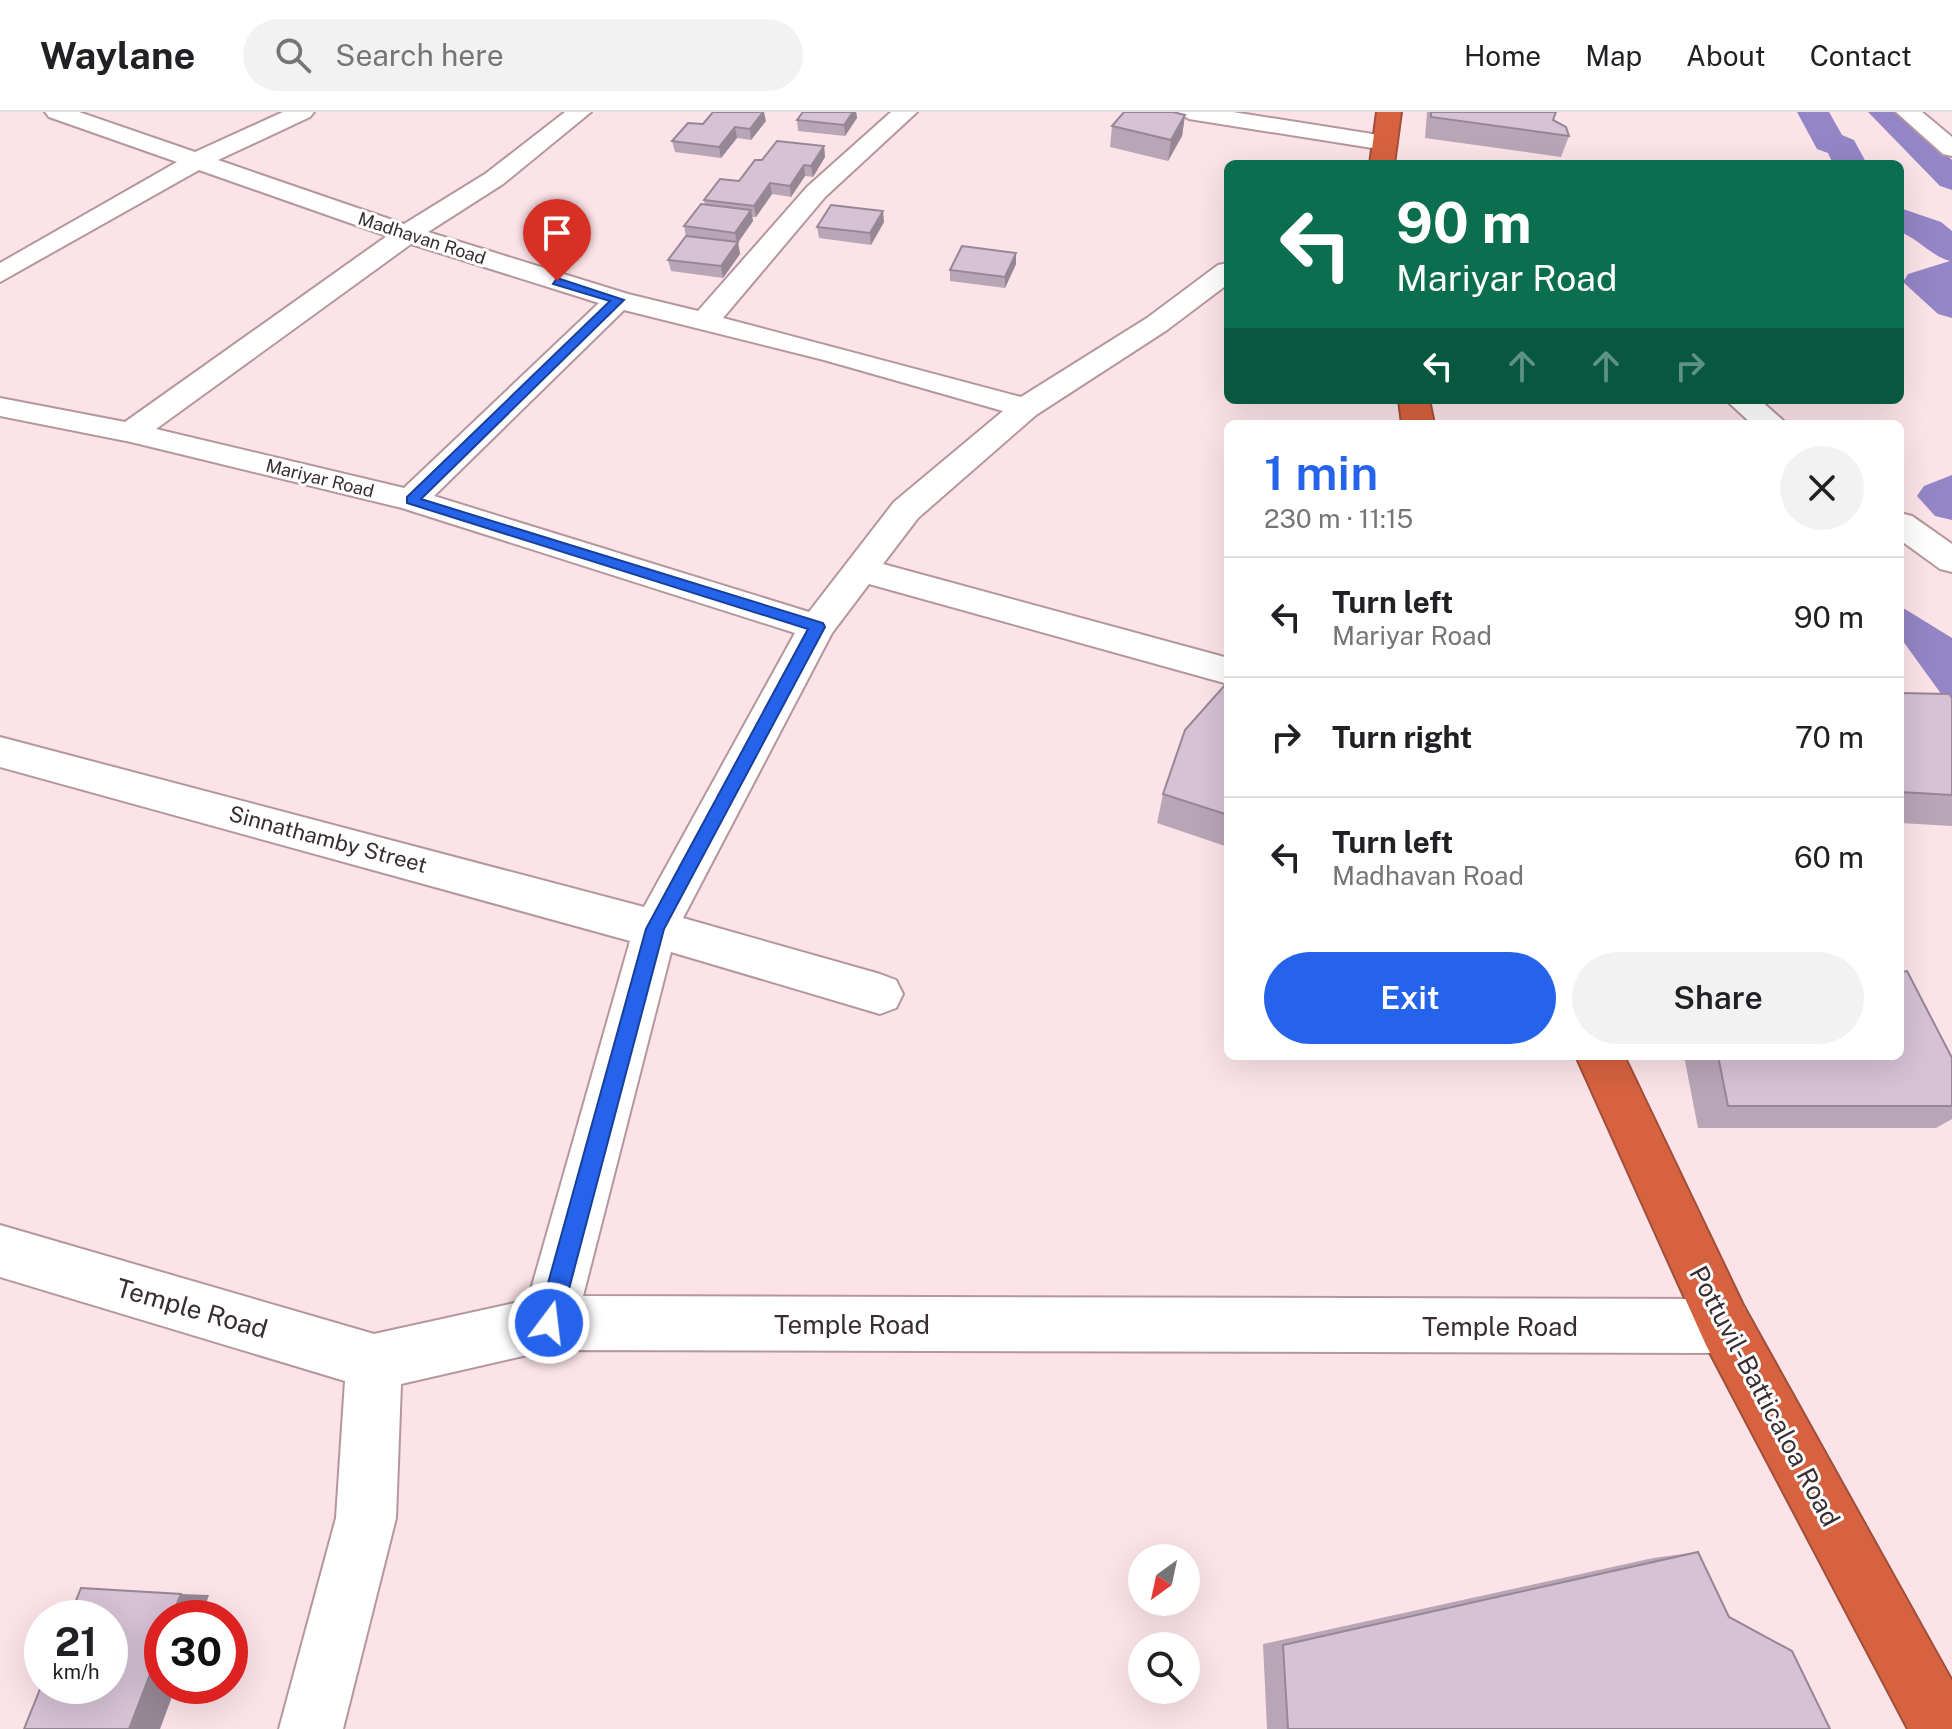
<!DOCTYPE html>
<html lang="en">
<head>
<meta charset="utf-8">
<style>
	body { margin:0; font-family:"Public Sans",sans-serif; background:#f2f2f2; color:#202124; height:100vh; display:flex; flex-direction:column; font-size:30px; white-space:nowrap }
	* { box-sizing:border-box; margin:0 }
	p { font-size:26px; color:#757577 }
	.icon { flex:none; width:44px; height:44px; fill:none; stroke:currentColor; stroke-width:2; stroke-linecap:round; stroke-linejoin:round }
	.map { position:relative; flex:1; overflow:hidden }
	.drawer { position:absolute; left:1224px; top:308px; width:680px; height:640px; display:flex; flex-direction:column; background:#fff; border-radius:12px; box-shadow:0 8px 32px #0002 }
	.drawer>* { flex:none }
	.banner { position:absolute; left:1224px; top:48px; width:680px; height:244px; border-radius:12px; box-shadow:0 8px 32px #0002; background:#0b6e4f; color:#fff; overflow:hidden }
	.needle { width:52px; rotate:213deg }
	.fabs { position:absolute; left:1128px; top:1432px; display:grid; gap:16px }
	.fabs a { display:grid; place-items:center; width:72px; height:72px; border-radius:50%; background:#fff; box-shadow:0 8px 32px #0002; font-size:40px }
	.speed { position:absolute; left:24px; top:1488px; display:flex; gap:16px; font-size:40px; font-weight:700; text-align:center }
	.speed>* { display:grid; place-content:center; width:104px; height:104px; border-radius:50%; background:#fff; box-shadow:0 8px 32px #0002; line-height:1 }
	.speed small { font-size:20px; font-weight:400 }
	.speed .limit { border:12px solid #d22; background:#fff; color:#111 }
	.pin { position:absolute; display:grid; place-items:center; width:68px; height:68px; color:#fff; margin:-82px -34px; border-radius:50% 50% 50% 0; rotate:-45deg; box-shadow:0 0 8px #0007 }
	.pin .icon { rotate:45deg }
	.me { position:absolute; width:88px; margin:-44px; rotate:15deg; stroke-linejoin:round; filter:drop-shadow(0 0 6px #0008) }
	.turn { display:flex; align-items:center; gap:28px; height:168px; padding:0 40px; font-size:36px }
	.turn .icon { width:104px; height:104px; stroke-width:2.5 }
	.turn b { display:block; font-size:56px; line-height:68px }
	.lanes { display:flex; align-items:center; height:76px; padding:0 40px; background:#0003; justify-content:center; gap:40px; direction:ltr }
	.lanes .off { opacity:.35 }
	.round { display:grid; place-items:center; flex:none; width:84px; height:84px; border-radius:42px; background:#f2f2f2 }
	.overview { display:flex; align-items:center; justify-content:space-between; height:136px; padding:0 40px }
	h1 { font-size:48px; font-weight:600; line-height:60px; color:#2563eb }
	.button { display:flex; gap:16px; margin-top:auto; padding:16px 40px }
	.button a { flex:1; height:92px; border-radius:48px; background:#2563eb; color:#fff; font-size:32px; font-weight:600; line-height:92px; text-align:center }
	.button a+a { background:#f2f2f2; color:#202124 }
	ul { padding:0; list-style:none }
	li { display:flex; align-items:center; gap:24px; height:120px; padding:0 40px; border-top:2px solid #e0e0e0 }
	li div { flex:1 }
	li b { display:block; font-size:30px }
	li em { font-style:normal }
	header { display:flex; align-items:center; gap:48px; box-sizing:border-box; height:112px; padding:0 40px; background:#fff; border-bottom:2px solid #e0e0e0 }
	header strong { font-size:38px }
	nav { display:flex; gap:44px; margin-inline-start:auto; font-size:28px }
	.search { width:560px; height:72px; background:#f2f2f2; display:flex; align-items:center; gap:20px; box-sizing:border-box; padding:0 28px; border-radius:44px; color:#757577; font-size:30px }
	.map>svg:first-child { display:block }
</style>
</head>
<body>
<header>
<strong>Waylane</strong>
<div class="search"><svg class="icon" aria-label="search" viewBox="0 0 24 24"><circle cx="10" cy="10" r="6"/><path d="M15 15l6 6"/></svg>Search here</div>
<nav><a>Home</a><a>Map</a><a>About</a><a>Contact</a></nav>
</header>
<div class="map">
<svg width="1952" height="1617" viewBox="0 0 1952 1617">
	<rect width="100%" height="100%" fill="#fce3e8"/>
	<!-- water -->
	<polygon fill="#9485c6" points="1900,494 1952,526 1952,597 1900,525"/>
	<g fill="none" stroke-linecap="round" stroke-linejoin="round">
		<!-- canal -->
		<g fill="#9485c6" fill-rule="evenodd">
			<polygon points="1797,0 1829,0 1842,23 1854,28 1867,52 1833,52 1828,41 1817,37"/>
			<polygon points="1868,0 1903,0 1952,48 1952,78 1940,74"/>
			<path d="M1900,96L1941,110L1952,119V206L1938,202L1903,170L1908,162L1950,149C1931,144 1919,127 1900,120Z"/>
			<polygon points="1952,363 1952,408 1935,404 1917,384 1924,374"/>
		</g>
		<defs>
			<g id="minor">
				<path d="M45,0H79L195,40L283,0H314L310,5L218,48L404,112L485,62L565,0H591L503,72L428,120L628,182L698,199L807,75L891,0H917L825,85L723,206L1021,285L1147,206L1218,153L1228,151V172L1167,218L1036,303L918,406L883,452L1228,546V572L869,472L832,521L683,806L880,862L896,868L903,882L896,896L880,902L671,840L583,1184L1725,1187L1744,1195L1752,1214L1744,1233L1725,1241L549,1238L401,1272L396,1406L343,1617H279L336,1406L345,1269L0,1165V1113L374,1222L528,1188L630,829L0,655V625L644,795L795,521L402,396L131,330L0,304V286L125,310L387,124L199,58L0,170V151L177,50L49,5ZM411,132L599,191L404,376L156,317ZM624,198L824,248L1003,299L894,390L809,500L434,384Z"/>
				<polygon points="1177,0 1233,0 1385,24 1397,31 1385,38 1189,7"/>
				<polygon points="1896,0 1922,0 1952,25 1952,44 1943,42"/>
				<polygon points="1726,288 1760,288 1787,312 1752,312"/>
				<polygon points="1900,401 1912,404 1952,432 1952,460 1940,457 1900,428"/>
			</g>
			<g id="highway">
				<polygon points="1377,0 1401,0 1394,52 1370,52"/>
				<polygon points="1399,288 1429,288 1434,312 1402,312"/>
				<polygon points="1576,944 1624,944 1744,1195 1952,1569 1952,1617 1908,1617 1706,1233"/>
			</g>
		</defs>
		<!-- minor casing -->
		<use href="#minor" stroke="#b4979d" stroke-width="4"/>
		<!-- highway casing -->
		<use href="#highway" stroke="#a04f3a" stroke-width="4"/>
		<!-- minor -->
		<use href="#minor" fill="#fff" fill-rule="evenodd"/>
		<!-- highway -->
		<use href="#highway" fill="#d76240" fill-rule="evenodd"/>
	</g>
	<!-- wall -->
	<g fill="#b8a6b7">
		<polygon points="803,0 856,0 857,6 845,24 798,19 797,8"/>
		<polygon points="1427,0 1556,0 1553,8 1569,24 1561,45 1425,26"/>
		<polygon points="1185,3 1182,24 1168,49 1110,35 1112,14"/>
		<polygon points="766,9 751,28 737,26 721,46 675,40 672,29 703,12"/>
		<polygon points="824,34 825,45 813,65 805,64 791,85 772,82 756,105 752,105 753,109 738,130 740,142 723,166 671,159 668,148 686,125 684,114 705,93 704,88 739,69 762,48"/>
		<polygon points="884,110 871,133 819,126 817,115"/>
		<polygon points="1016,141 1016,152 1005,176 950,169 950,158"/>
		<polygon points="1228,575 1228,735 1157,711 1163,682"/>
		<polygon points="1900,581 1952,586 1952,714 1900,711"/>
		<polygon points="1684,944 1900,944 1952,946 1952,1007 1936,1016 1698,1016"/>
		<polygon points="1698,1440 1729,1505 1830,1617 1267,1617 1263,1532 1653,1446"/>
	</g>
	<!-- shaded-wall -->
	<g fill="#968795">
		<polygon points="763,0 764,0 766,9 751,28 750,17"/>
		<polygon points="853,0 856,0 857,6 845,24 844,13"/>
		<polygon points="1185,3 1182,24 1168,49 1171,28"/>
		<polygon points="735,15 737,26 721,46 719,35"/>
		<polygon points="824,34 825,45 813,65 811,54"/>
		<polygon points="804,53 805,64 791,85 790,74"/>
		<polygon points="770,71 772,82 756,105 754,94"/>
		<polygon points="751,98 753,109 737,132 735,121"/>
		<polygon points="883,99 884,110 871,133 870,121"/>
		<polygon points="738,130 740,142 723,166 721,154"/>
		<polygon points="1016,141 1016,152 1005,176 1005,165"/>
		<polygon points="181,1482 209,1483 201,1506 171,1506"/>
		<polygon points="162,1531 162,1574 176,1574 160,1617 129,1617"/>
	</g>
	<!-- building -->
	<g fill="#d6c1d5" stroke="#968795" stroke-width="2">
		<polygon points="713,0 763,0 750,17 735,15 719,35 672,29 688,11 703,12"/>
		<polygon points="803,0 853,0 844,13 797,8"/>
		<polygon points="1124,0 1173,0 1185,3 1171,28 1112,14"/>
		<polygon points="1431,0 1556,0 1553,8 1566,15 1569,24 1431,5"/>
		<polygon points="777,29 824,34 811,54 804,53 790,74 770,71 754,94 704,88 720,67 739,69 755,48 762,48"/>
		<polygon points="701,92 751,98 735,121 684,114"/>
		<polygon points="831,93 883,99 870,121 817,115"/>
		<polygon points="686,124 738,130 721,154 668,148"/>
		<polygon points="962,134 1016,141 1005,165 950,158"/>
		<polygon points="1224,574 1228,575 1228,703 1163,682 1185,618"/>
		<polygon points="1900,581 1949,582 1952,586 1952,683 1900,680"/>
		<polygon points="1907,859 1952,946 1952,994 1728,994 1718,944 1900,944 1900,860"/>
		<polygon points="1698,1440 1729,1505 1792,1539 1830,1617 1288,1617 1283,1533"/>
		<polygon points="81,1476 181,1482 171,1506 162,1506 162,1531 129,1617 24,1617 42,1572 42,1574 110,1574 110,1506 69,1506"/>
	</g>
	<!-- route -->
	<polygon fill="#2563eb" stroke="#184099" stroke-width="2" points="557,166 624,188 421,387 823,511 825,515 664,817 560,1211 557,1219 549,1222 541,1219 537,1211 646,817 808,517 407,391 407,385 610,189 553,172"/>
	<g text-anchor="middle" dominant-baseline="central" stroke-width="6" stroke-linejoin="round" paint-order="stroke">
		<!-- far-street labels -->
		<g font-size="18" fill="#392d30" stroke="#fff">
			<text transform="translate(422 126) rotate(18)">Madhavan Road</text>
			<text transform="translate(320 366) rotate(14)">Mariyar Road</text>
		</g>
		<!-- street labels -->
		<g font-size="22" fill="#392d30" stroke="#fff">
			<text transform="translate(328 727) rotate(15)">Sinnathamby Street</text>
		</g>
		<!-- near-street labels -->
		<g font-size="26" fill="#392d30" stroke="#fff">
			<text transform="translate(192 1196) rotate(16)">Temple Road</text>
			<text x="852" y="1212">Temple Road</text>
			<text x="1500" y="1214">Temple Road</text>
			<text transform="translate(1765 1284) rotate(62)">Pottuvil-Batticaloa Road</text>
		</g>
	</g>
</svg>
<div class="fabs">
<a><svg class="needle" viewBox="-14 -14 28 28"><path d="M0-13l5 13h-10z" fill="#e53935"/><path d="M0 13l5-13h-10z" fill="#757577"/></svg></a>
<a><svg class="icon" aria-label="search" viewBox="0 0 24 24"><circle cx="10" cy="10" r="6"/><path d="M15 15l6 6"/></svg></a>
</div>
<div class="speed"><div>21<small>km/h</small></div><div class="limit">30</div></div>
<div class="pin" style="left:557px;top:169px;background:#d93025"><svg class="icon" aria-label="arrive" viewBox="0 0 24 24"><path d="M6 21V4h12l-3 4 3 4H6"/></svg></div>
<svg class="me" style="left:549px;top:1211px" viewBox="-20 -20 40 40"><circle r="17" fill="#2563eb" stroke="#fff" stroke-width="3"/><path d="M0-11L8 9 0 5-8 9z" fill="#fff"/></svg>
<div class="banner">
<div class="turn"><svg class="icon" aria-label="left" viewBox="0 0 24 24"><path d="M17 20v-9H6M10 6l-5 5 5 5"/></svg><div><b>90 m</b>Mariyar Road</div></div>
<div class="lanes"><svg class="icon" aria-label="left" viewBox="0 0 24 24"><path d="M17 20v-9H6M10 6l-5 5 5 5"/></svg><svg class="icon off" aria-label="ahead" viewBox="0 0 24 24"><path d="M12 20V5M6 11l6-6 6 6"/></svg><svg class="icon off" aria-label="ahead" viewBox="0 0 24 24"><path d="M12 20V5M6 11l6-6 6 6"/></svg><svg class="icon off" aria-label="right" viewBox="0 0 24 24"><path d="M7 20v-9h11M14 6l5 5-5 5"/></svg></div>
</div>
<section class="drawer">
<div class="overview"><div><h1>1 min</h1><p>230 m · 11:15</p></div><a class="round"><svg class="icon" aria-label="close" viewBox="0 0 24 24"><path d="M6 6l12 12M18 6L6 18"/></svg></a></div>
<ul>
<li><svg class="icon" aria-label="left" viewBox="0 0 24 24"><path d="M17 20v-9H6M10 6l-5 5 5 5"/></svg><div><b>Turn left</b><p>Mariyar Road</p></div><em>90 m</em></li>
<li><svg class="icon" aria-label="right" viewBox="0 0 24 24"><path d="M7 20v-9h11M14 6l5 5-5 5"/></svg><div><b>Turn right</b></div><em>70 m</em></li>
<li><svg class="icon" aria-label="left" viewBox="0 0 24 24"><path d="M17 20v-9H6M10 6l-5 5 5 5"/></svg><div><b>Turn left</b><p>Madhavan Road</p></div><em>60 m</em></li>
</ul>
<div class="button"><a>Exit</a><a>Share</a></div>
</section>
</div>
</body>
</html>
